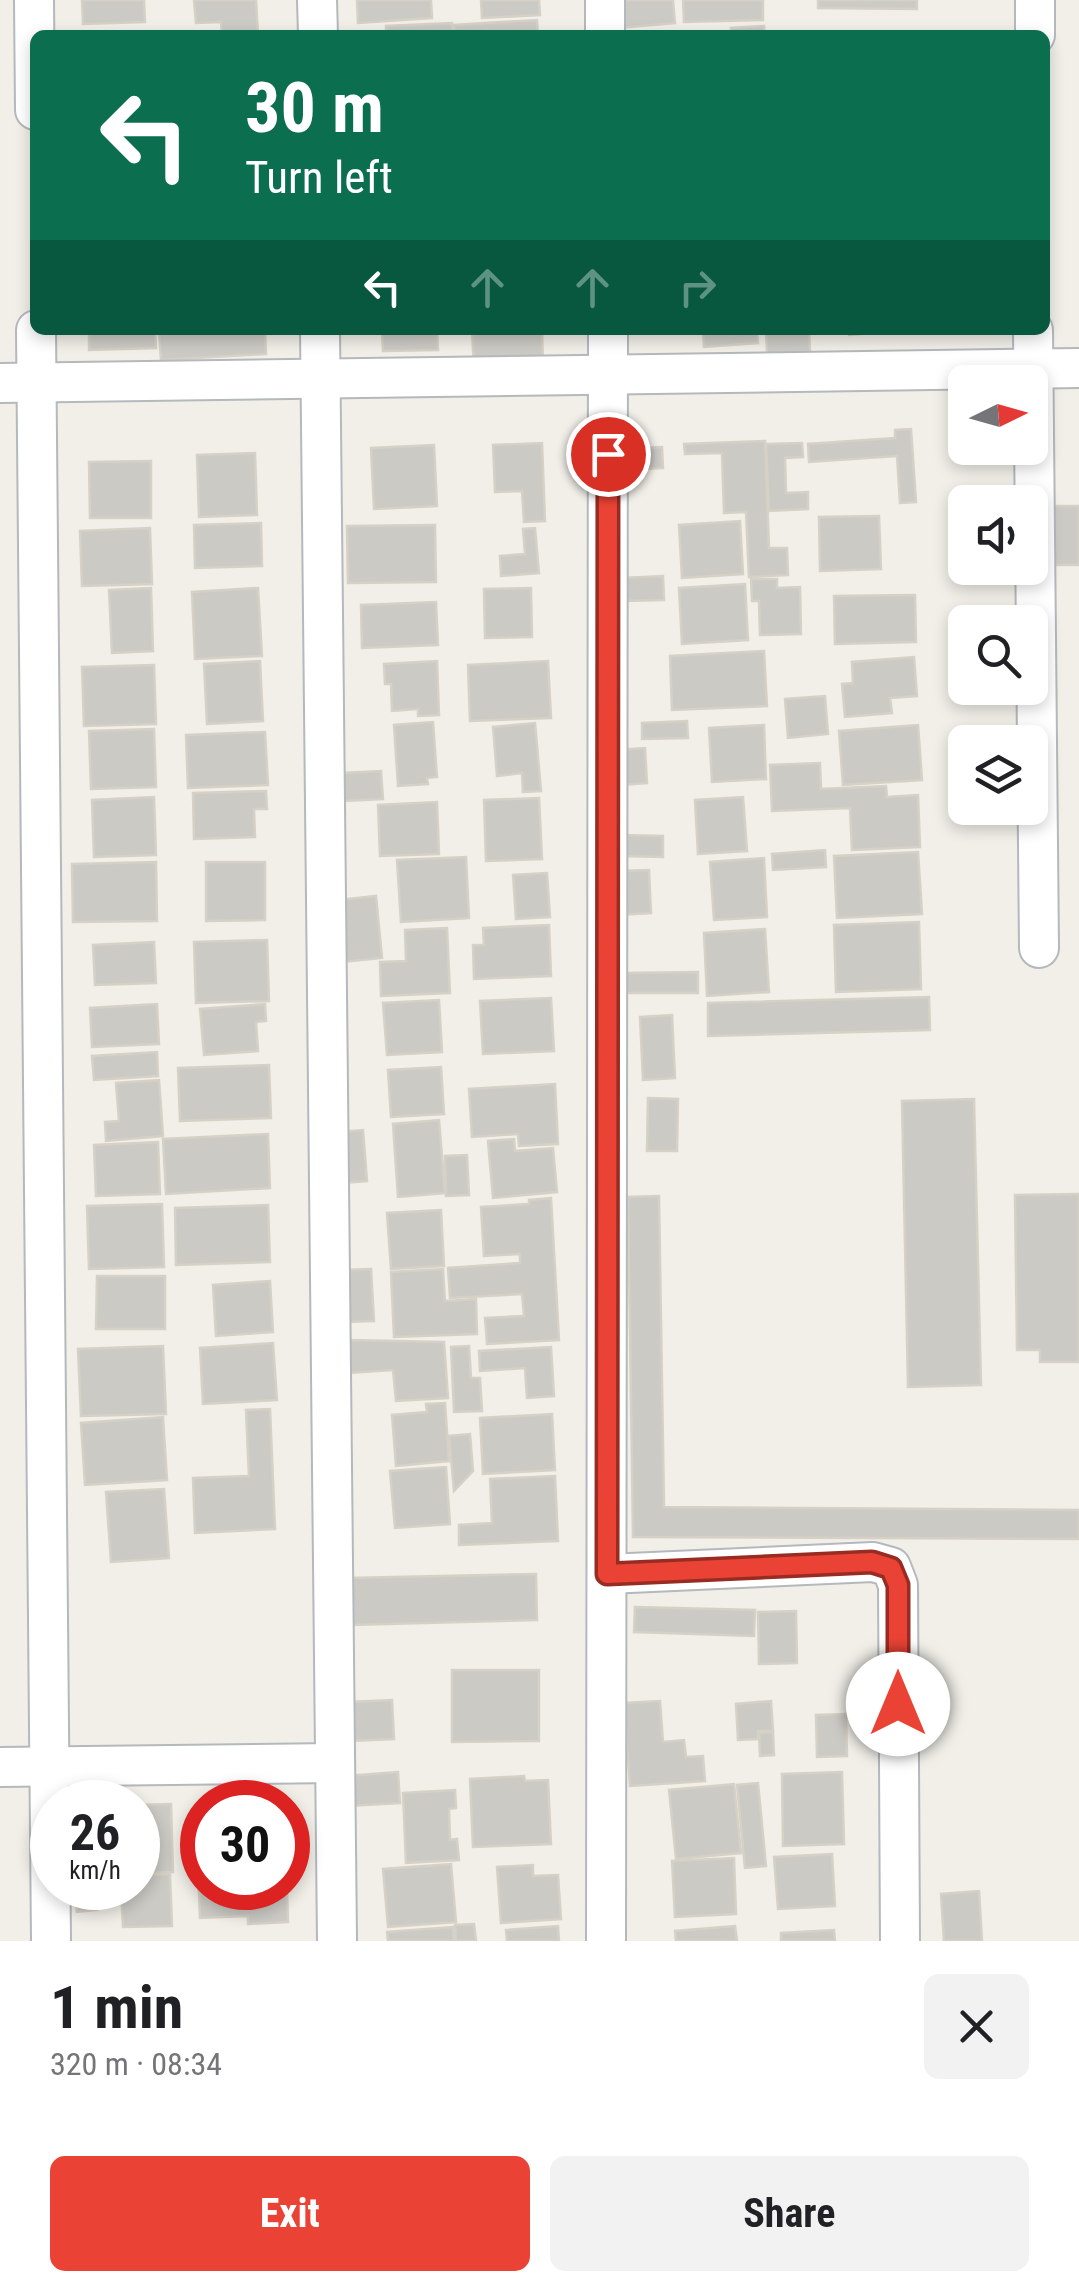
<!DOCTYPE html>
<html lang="en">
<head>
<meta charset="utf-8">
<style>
	body { margin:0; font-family:"Roboto Condensed",sans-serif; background:#f2f2f2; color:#202124; height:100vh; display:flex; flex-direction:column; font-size:38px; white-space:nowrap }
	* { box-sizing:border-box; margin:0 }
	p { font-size:32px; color:#757577 }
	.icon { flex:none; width:55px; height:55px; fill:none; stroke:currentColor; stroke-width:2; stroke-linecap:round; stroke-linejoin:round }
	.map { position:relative; height:1941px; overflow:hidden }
	.side { display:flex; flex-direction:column; background:#fff; flex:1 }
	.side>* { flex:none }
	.hud { position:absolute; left:30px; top:30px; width:1020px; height:305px; border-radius:15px; box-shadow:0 5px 15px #0003; background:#0b6e4f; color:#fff; overflow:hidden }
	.needle { width:65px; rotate:85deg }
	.buttons { position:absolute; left:948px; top:365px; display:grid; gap:20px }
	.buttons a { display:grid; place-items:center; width:100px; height:100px; border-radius:15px; background:#fff; box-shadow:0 5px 15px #0003; font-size:50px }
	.speed { position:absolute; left:30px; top:1780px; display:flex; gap:20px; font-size:50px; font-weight:700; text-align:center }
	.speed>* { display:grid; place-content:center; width:130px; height:130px; border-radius:50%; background:#fff; box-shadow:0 5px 15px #0003; line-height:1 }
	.speed small { font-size:25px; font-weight:400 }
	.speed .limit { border:15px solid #d22; background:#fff; color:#111 }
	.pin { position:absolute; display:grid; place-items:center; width:85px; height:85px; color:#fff; margin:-42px; border:5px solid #fff; border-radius:50%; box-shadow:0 2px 10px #0007 }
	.me { position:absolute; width:110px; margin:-55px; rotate:0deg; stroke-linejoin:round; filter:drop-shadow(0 0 8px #0008) }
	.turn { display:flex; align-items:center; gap:35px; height:210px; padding:0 50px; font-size:45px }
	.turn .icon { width:130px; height:130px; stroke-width:2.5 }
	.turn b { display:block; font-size:70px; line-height:85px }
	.lanes { display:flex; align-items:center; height:95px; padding:0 50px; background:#0003; justify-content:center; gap:50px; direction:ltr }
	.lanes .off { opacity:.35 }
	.round { display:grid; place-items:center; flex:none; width:105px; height:105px; border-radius:15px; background:#f2f2f2 }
	.summary { display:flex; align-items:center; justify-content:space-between; height:170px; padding:0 50px }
	h1 { font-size:60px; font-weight:700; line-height:75px }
	.cta { display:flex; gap:20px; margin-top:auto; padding:20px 50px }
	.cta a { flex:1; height:115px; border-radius:15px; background:#ea4335; color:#fff; font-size:40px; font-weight:700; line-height:115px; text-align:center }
	.cta a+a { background:#f2f2f2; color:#202124 }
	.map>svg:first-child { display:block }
</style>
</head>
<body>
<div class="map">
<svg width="1079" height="1941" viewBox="0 0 1079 1941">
	<rect width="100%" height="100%" fill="#f1efe8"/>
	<!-- building -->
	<g fill="#cccac5" stroke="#d6d1c6" stroke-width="2.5">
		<polygon points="82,0 144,0 145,22 83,24"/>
		<polygon points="194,0 256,0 258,35 222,35 221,22 196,23"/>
		<polygon points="357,0 431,0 432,18 358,23"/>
		<polygon points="481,0 539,0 540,15 482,18"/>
		<polygon points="617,0 673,0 675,23 619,28"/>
		<polygon points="683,0 763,0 763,20 684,22"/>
		<polygon points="818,0 917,0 917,9 818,8"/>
		<polygon points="537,20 538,35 454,35 454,25"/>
		<polygon points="452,23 453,35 386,35 386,26"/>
		<polygon points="764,26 765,35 731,35 731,28"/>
		<polygon points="89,330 155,330 156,348 89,350"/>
		<polygon points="159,330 265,330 266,354 161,360"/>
		<polygon points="382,330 437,330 438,350 383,351"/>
		<polygon points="472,330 542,330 543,366 474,369"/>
		<polygon points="703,330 757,330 758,343 704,347"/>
		<polygon points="766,330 809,330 810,352 767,353"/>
		<polygon points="848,330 906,330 849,335"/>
		<polygon points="911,429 916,502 900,503 897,456 809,462 808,444 895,438 895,430"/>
		<polygon points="765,441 769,548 787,548 788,575 749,577 746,512 724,513 722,453 685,454 684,444"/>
		<polygon points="542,443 545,521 524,522 522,491 495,492 493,445"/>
		<polygon points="802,443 803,457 785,458 786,493 808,492 808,509 769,511 766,444"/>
		<polygon points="434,445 437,506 374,509 371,448"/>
		<polygon points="662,447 663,468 615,470 614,449"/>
		<polygon points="255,453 257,515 199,517 197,455"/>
		<polygon points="151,461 151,518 90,518 89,462"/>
		<rect x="1052" y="506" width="27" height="59"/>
		<polygon points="879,516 881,569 820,571 819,517"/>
		<polygon points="740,521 743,574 682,578 679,525"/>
		<polygon points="261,523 262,566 195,568 194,525"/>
		<polygon points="435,525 436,582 348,583 347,526"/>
		<polygon points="150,528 152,584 82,586 80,531"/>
		<polygon points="535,528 539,573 501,576 500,556 525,554 523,529"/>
		<polygon points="663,576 664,600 623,601 622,578"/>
		<polygon points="751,579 777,579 777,588 800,587 801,634 760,635 759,601 752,601"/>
		<polygon points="745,584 748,640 682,644 679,588"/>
		<polygon points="151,588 153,651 112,653 109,590"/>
		<polygon points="258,588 262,656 195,659 192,592"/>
		<polygon points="531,588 532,637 485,638 484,589"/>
		<polygon points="915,595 916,642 835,644 834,596"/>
		<polygon points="436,602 438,645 362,648 361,605"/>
		<polygon points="764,651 767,706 672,710 670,656"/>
		<polygon points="914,657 917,696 890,698 892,713 845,717 842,684 853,683 852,662"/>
		<polygon points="260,661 263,721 207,724 204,664"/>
		<polygon points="437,661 439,715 418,716 418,709 392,711 391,684 385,684 384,664"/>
		<polygon points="548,661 551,718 470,721 468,665"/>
		<polygon points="154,665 156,724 84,726 82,667"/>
		<polygon points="825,696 828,734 788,738 785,699"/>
		<polygon points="687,721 688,738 642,739 642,723"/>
		<polygon points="433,722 437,777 427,778 428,784 398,786 394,725"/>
		<polygon points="535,723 541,791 523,792 522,773 497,776 493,727"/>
		<polygon points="764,725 766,779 712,782 709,728"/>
		<polygon points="918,725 922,780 843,785 839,731"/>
		<polygon points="154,729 156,787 91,789 89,731"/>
		<polygon points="265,732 268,785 188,788 186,735"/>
		<polygon points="645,748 647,783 621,785 618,750"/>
		<polygon points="820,763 821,789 886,786 887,797 918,795 920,847 852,850 850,808 772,811 770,765"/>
		<polygon points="381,771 383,799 344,801 342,773"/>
		<polygon points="266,791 267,809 254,809 255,837 194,839 193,793"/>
		<polygon points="154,797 156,855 94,857 92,800"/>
		<polygon points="743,797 747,851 698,854 695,800"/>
		<polygon points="539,798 542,859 486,861 484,800"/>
		<polygon points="437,802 439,854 380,856 378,805"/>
		<polygon points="621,835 663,836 663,857 621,856"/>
		<polygon points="825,850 826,867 773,870 772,854"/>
		<polygon points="918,852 922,914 837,918 834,856"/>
		<polygon points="466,857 469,918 401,922 397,860"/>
		<polygon points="764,858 767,917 714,920 710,862"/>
		<polygon points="156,862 157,921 73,922 72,864"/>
		<polygon points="206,862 265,862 265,920 206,921"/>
		<polygon points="649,870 651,913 619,915 617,871"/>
		<polygon points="547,873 550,917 516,919 513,875"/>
		<polygon points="376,896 382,958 343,962 338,900"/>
		<polygon points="919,922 921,989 836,992 834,925"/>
		<polygon points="549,925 551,976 474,979 473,945 484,945 483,928"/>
		<polygon points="447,928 450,993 381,996 380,962 406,961 405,930"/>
		<polygon points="765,929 769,992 707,996 704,933"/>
		<polygon points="267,940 269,1001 196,1003 194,942"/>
		<polygon points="154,942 156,983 95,985 93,945"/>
		<polygon points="698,972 698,993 624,993 624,973"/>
		<polygon points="929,997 930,1030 708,1036 708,1003"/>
		<polygon points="551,998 554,1051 483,1054 480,1001"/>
		<polygon points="439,1000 442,1052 387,1055 383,1003"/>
		<polygon points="157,1004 159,1044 92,1047 90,1008"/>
		<polygon points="265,1004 266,1021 256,1022 258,1051 204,1055 200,1009"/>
		<polygon points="672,1015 675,1078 643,1080 640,1017"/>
		<polygon points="157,1052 158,1076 94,1080 92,1056"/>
		<polygon points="269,1065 271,1118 180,1121 178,1068"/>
		<polygon points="441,1067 444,1114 391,1117 388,1070"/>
		<polygon points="159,1080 163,1136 106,1141 105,1122 119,1121 116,1083"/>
		<polygon points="555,1084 558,1144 519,1146 518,1134 472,1137 469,1089"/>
		<polygon points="648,1098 678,1099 677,1151 647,1151"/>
		<polygon points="974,1099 981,1385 908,1387 902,1101"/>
		<polygon points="439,1120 445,1193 398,1197 393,1124"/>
		<polygon points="363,1130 367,1181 343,1183 339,1132"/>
		<polygon points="268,1134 270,1188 166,1194 163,1139"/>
		<polygon points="514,1139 515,1151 553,1148 557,1192 493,1198 488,1141"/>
		<polygon points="158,1142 160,1194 96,1196 94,1145"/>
		<polygon points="467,1155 469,1195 446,1196 445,1156"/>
		<polygon points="1079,1194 1079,1362 1040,1362 1040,1350 1017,1350 1015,1195"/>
		<polygon points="659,1196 664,1507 1079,1510 1079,1539 633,1537 628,1197"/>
		<polygon points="551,1198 559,1340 487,1344 485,1318 524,1316 522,1294 450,1298 448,1268 520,1263 520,1254 484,1256 481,1207 529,1204 529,1200"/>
		<polygon points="162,1204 164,1267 89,1269 87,1206"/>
		<polygon points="268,1205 270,1262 176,1265 175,1208"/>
		<polygon points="441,1210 444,1266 391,1269 387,1213"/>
		<polygon points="371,1269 374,1321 346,1322 343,1270"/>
		<polygon points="443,1269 445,1301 476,1299 477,1334 394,1337 391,1272"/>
		<polygon points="97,1276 165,1276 165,1329 96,1329"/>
		<polygon points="270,1281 273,1332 216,1336 213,1285"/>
		<polygon points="347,1340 444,1342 448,1398 396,1401 393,1370 349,1373"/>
		<polygon points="273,1343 277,1400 203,1404 200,1348"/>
		<polygon points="163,1346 166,1414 81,1416 78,1349"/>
		<polygon points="469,1346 471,1378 480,1378 482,1411 454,1412 451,1347"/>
		<polygon points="551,1347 554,1396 527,1398 525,1368 480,1371 479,1351"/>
		<polygon points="445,1403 449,1461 396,1466 392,1415 427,1412 426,1404"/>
		<polygon points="270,1409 275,1529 195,1533 193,1478 249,1476 246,1410"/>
		<polygon points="552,1414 555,1470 483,1474 480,1418"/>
		<polygon points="163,1417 167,1480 85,1485 81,1423"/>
		<polygon points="470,1434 473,1471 454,1491 449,1436"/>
		<polygon points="446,1467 450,1524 395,1528 390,1471"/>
		<polygon points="555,1476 558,1541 459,1545 459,1525 492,1523 490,1479"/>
		<polygon points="164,1489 169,1558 111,1562 106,1492"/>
		<polygon points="536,1574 537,1620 350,1625 349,1578"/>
		<polygon points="635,1607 755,1610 754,1636 634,1632"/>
		<polygon points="796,1611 797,1663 759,1664 758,1612"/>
		<polygon points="452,1670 539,1670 539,1741 452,1742"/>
		<polygon points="392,1700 394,1739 351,1741 349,1702"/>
		<polygon points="660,1701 663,1742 684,1740 686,1757 703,1756 705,1781 630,1786 624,1703"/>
		<polygon points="771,1701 773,1731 758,1731 758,1739 738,1740 736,1704"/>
		<polygon points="846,1714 847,1756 817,1757 816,1715"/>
		<polygon points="773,1732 774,1755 760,1756 759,1733"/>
		<polygon points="398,1772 400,1803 348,1806 346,1776"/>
		<polygon points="842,1772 844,1844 783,1846 782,1774"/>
		<polygon points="524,1776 525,1781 548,1780 551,1844 473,1847 470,1779"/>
		<polygon points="758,1783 766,1866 745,1868 737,1785"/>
		<polygon points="734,1784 741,1853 676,1859 669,1790"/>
		<polygon points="262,1789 262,1802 240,1802 239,1790"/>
		<polygon points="455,1790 456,1808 449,1809 450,1840 457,1839 459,1860 406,1863 403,1793"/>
		<polygon points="171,1804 173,1872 138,1873 138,1805"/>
		<polygon points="832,1854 835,1906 778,1909 774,1857"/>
		<polygon points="734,1858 736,1914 675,1917 672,1861"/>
		<polygon points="451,1864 456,1922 388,1927 383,1869"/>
		<polygon points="533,1865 533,1876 558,1875 561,1919 501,1923 497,1867"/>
		<polygon points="198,1868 202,1868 202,1888 287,1888 288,1922 248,1924 248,1916 200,1918"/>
		<polygon points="170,1874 172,1926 123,1927 121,1888 138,1888 138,1876"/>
		<polygon points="979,1891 982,1941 944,1941 941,1894"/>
		<polygon points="95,1895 97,1910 77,1912 75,1897"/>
		<polygon points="474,1924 476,1941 456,1941 455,1925"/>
		<polygon points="558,1926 559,1941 507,1941 506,1930"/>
		<polygon points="735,1926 737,1941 676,1941 675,1931"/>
		<polygon points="453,1927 454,1941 388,1941 387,1932"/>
		<polygon points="834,1930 835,1941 781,1941 781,1933"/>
	</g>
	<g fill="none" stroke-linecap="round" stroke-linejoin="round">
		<defs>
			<g id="minor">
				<polyline points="34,0 35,110"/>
				<polyline points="317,0 318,35"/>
				<polyline points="605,0 605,35"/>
				<polyline points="1035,35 1035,0"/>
				<polyline points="36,330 51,1941"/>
				<polyline points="320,330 337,1941"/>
				<polyline points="1033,330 1039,948"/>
				<polyline points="0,383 1079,368"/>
				<polyline points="607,1574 873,1562 891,1567 898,1585 900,1941"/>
				<polyline points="0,1767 335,1763"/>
				<polyline points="606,1941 608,330"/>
			</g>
		</defs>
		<!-- minor casing -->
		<use href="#minor" stroke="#b5b8bc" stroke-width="42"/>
		<!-- minor -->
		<use href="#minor" stroke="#fff" stroke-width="38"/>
	</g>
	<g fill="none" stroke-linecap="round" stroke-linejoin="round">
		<defs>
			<polyline id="route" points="608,454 607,1574 872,1562 891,1568 898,1585 898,1704"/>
		</defs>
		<!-- route casing -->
		<use href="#route" stroke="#982c22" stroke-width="25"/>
		<!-- route -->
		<use href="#route" stroke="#ea4335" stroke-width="18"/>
	</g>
</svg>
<div class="buttons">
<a><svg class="needle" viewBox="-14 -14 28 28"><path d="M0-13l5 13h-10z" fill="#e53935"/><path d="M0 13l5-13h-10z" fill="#757577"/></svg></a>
<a><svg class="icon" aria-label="sound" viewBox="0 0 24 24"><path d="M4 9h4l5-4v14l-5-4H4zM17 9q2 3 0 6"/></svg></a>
<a><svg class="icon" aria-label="search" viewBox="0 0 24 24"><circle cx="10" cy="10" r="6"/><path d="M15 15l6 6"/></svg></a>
<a><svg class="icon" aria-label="layers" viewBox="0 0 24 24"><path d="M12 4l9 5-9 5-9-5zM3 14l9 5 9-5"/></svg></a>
</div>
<div class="speed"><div>26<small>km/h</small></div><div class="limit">30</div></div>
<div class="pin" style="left:608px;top:454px;background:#d93025"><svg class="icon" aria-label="arrive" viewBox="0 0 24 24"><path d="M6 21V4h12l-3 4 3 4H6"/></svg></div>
<svg class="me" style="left:898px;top:1704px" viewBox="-20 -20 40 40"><circle r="19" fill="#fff"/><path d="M0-13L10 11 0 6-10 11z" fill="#ea4335"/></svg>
<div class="hud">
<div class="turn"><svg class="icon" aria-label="left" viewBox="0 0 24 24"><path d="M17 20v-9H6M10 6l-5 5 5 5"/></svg><div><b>30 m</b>Turn left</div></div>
<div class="lanes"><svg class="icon" aria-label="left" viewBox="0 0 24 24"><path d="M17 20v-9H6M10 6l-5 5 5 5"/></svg><svg class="icon off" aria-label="ahead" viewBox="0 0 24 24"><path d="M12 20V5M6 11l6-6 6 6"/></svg><svg class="icon off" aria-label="ahead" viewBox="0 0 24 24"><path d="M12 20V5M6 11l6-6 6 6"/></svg><svg class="icon off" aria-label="right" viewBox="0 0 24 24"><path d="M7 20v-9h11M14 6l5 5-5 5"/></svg></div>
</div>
</div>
<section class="side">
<div class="summary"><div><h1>1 min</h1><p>320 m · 08:34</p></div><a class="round"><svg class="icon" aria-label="close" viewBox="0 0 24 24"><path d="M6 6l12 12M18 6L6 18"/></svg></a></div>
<div class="cta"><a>Exit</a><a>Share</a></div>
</section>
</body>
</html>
